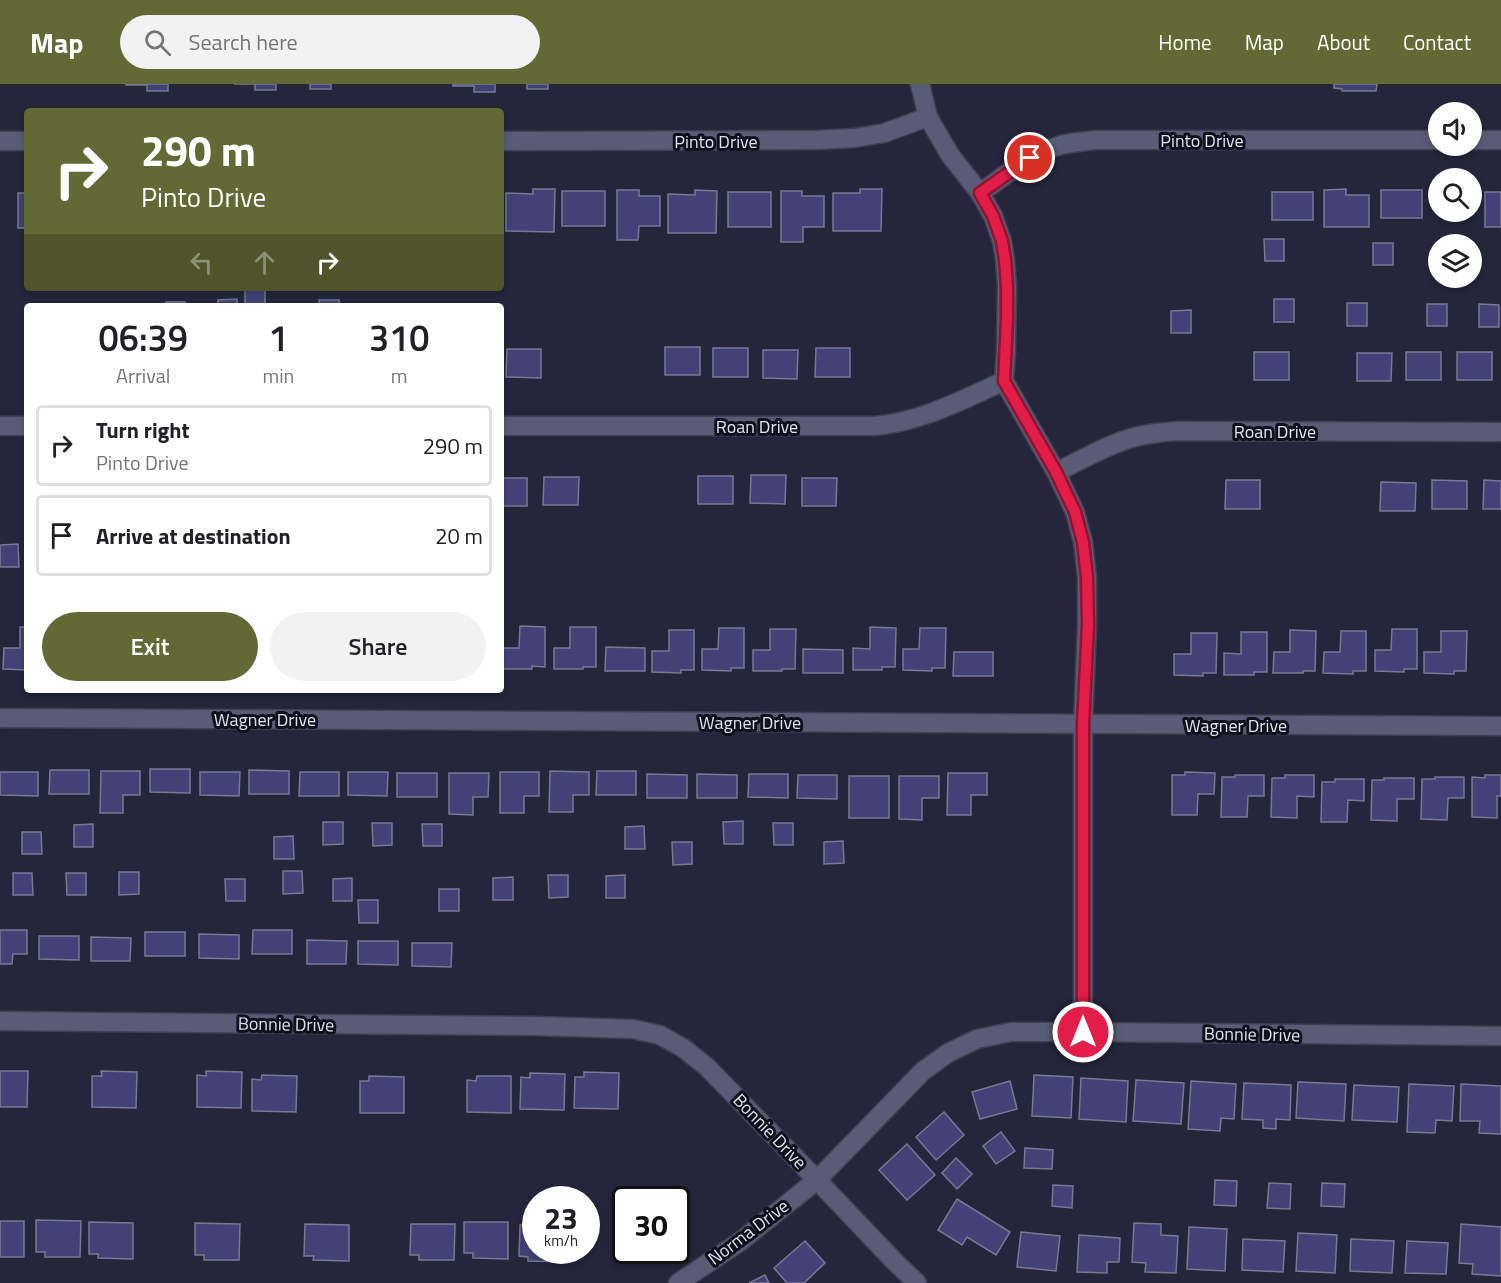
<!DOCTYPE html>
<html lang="en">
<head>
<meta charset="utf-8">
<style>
	body { margin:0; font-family:"Titillium Web",sans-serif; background:#f2f2f2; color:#202124; height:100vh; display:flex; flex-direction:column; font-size:22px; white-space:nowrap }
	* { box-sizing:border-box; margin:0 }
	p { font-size:20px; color:#757577 }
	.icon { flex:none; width:33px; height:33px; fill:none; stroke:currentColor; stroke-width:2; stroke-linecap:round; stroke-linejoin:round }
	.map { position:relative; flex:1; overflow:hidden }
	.sheet { position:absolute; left:24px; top:219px; width:480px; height:390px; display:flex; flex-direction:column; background:#fff; border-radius:6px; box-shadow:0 3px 9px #0003 }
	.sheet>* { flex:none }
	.top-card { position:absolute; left:24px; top:24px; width:480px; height:183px; border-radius:6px; box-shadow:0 3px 9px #0003; background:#636935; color:#fff; overflow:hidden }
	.controls { position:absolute; left:1428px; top:18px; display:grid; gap:12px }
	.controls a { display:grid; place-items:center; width:54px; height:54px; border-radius:50%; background:#fff; box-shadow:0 3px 9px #0003; font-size:30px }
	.speed { position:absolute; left:522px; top:1102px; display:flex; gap:12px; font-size:30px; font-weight:700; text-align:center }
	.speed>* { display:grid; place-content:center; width:78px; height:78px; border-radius:50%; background:#fff; box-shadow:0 3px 9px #0003; line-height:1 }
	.speed small { font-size:15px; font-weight:400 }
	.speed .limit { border:3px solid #111; border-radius:9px; background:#fff; color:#111 }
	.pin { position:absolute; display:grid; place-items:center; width:51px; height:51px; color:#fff; margin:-26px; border:3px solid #fff; border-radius:50%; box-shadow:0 2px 6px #0007 }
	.me { position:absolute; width:66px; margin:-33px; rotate:0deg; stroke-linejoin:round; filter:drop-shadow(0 0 4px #0008) }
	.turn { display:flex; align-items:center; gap:21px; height:126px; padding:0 18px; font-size:27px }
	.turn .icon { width:78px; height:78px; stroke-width:2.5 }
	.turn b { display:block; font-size:42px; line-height:51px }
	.lanes { display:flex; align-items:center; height:57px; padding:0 18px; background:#0003; justify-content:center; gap:30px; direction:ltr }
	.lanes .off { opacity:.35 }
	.eta { display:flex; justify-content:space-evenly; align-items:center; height:102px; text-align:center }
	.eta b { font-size:36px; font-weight:600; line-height:42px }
	.primary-button { display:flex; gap:12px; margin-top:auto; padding:12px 18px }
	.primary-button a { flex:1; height:69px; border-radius:36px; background:#636935; color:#fff; font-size:24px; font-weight:600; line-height:69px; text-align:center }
	.primary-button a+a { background:#f2f2f2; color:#202124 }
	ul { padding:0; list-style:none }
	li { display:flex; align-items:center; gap:18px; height:81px; margin:0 12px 9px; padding:0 6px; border:3px solid #e0e0e0; border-radius:6px }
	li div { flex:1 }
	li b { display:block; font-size:22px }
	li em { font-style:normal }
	header { display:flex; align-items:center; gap:36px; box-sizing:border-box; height:84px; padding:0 30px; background:#636935; color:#fff }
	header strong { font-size:28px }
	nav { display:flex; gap:33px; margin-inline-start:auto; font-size:21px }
	.search { width:420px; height:54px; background:#f2f2f2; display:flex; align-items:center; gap:15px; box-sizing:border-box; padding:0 21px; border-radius:33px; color:#757577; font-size:22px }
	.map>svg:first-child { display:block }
</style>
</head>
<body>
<header>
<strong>Map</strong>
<div class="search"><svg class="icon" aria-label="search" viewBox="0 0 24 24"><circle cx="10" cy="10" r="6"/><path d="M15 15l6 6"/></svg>Search here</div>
<nav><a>Home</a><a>Map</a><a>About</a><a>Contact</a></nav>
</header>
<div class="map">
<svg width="1501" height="1199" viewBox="0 0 1501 1199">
	<rect width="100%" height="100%" fill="#25253c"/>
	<!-- building -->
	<g fill="#434277" stroke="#777894" stroke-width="1.5">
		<polygon points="126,0 168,0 168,7 147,7 147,1 126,1"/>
		<polygon points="234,0 276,0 276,6 255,6 255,0"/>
		<rect x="310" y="0" width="21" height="5"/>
		<polygon points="453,0 495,0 495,8 474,8 474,2 453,2"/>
		<rect x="527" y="0" width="21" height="5"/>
		<polygon points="1334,0 1377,0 1376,7 1342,7 1342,5 1334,4"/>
		<polygon points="533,105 555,105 554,148 506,147 506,109 533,110"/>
		<polygon points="860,105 882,105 881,147 833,147 833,109 860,109"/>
		<polygon points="1346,105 1346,111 1369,111 1369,143 1324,143 1324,106"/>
		<polygon points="617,106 639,106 639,112 660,112 660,142 639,142 638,156 617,156"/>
		<polygon points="695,106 717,107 716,149 668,149 668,110 695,111"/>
		<rect x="1381" y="106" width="41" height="28"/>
		<rect x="562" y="107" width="43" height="35"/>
		<polygon points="781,107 802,107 802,112 824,112 824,143 803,143 803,158 781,158"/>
		<rect x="728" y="108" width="43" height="35"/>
		<rect x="1272" y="108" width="41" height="28"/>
		<rect x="1485" y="108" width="16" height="35"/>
		<rect x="18" y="109" width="9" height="35"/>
		<polygon points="1264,155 1284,155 1284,177 1265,177"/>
		<rect x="1373" y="159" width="20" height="22"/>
		<rect x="245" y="204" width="20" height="18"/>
		<polygon points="237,215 237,222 218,222 218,216"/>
		<rect x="1274" y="215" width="20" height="23"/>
		<polygon points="319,216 339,216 339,222 320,222"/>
		<polygon points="166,218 185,218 186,222 166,222"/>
		<rect x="1347" y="219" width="20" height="23"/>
		<rect x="1427" y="220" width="20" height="22"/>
		<polygon points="1479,220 1499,221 1499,243 1479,243"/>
		<polygon points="1191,226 1191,249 1171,249 1171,227"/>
		<rect x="665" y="263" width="35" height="28"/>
		<rect x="713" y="264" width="35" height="29"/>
		<polygon points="816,264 850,264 850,293 815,293"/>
		<polygon points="507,265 541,265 541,294 506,293"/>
		<polygon points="763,266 798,266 797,295 763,294"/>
		<rect x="1254" y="268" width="35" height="28"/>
		<rect x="1406" y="268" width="35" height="28"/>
		<rect x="1457" y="268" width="35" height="28"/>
		<polygon points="1357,269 1392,269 1391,297 1357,297"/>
		<polygon points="751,391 786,391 785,420 750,419"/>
		<rect x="698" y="392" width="35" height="28"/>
		<polygon points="544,393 579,393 578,421 543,421"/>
		<rect x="501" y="394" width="26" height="28"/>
		<polygon points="802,394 837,394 836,422 802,422"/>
		<polygon points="1226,396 1260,396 1260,425 1225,425"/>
		<polygon points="1432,396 1467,397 1467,425 1432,425"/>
		<polygon points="1484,396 1501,397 1501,425 1483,425"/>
		<polygon points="1381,398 1416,399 1415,427 1380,427"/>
		<polygon points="18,460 19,483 0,483 0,461"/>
		<polygon points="520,542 545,543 545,583 532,582 532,585 502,585 503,564 519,564"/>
		<polygon points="20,543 27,543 27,586 3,585 4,564 20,564"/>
		<polygon points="570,543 596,543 596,583 583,583 583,585 554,585 554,564 570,564"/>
		<polygon points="870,543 896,544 895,583 882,583 882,586 853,586 853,564 870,565"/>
		<polygon points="719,544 744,544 744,584 731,584 731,587 702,586 702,565 718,565"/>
		<polygon points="920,544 946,544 945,584 932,584 932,587 903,586 903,565 919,565"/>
		<polygon points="770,545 796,545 795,585 782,585 782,587 753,587 753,566 770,566"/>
		<polygon points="1392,545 1417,545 1417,585 1404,585 1404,588 1375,587 1375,566 1391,566"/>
		<polygon points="669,546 694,546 694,586 681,586 681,589 652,588 652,567 669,567"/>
		<polygon points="1290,546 1316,547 1315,587 1303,587 1303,589 1273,589 1274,568 1290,568"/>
		<polygon points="1341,547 1366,547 1366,587 1353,587 1353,590 1323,589 1324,568 1340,568"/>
		<polygon points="1441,547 1467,547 1466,587 1454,587 1454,590 1424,589 1424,568 1441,568"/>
		<polygon points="1241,548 1267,548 1267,588 1254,588 1254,591 1224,591 1224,569 1241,570"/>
		<polygon points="1191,549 1217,549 1216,589 1203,589 1203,592 1174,591 1174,570 1191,570"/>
		<polygon points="606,563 645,564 645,587 605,587"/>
		<polygon points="803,565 843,566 843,589 803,589"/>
		<polygon points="954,568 993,568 993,592 953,592"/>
		<polygon points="150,685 190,685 190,709 150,708"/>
		<polygon points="50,686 89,686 89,710 49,710"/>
		<polygon points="249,686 289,687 289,710 249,710"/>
		<polygon points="101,687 140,687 140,711 123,711 123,729 100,729"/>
		<polygon points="550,687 589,688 589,711 573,711 573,728 549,728"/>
		<polygon points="597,687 636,687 636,711 596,711"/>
		<polygon points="0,688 38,688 38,712 0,711"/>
		<polygon points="200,688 240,688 239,712 200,711"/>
		<polygon points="300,688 339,688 339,712 299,712"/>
		<polygon points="348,688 388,688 387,712 348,711"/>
		<polygon points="500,688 539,688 539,712 524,712 524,729 500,729"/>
		<polygon points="1185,688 1215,689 1214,710 1198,710 1197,731 1172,731 1172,691 1185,691"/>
		<rect x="397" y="689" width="40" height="24"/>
		<polygon points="449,689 489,689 488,713 473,713 473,731 449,730"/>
		<polygon points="948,689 987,689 987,711 971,711 971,731 947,731"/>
		<polygon points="647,690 687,691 687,714 647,714"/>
		<polygon points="697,690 737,691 737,714 697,714"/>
		<polygon points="749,690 788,690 788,714 748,713"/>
		<polygon points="798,691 837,691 837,715 797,714"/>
		<polygon points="1235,691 1264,691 1264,712 1248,712 1247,733 1221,733 1222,693 1235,693"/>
		<polygon points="1285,691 1314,691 1314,713 1297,712 1297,734 1271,733 1272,694 1285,694"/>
		<polygon points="1485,691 1501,691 1501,712 1497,712 1497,734 1472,733 1472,693 1485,694"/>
		<rect x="849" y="692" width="40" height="42"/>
		<polygon points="899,692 939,692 939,714 922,714 922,736 899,735"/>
		<polygon points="1435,693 1464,693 1464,714 1448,714 1447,736 1421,735 1422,695 1435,695"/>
		<polygon points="1384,694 1414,694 1414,715 1397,715 1397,737 1371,736 1372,696 1384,696"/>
		<polygon points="1335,695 1364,695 1364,717 1348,716 1347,738 1321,738 1322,698 1335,698"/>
		<polygon points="743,737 743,760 724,760 723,738"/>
		<polygon points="323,738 343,738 343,760 323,761"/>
		<polygon points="372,739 392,739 392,761 373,762"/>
		<polygon points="773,739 793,739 793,761 774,761"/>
		<polygon points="93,740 93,763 74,763 74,741"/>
		<polygon points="422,740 442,740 442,762 423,762"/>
		<polygon points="644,742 645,765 625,765 625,743"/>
		<polygon points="22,748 41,748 42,770 22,770"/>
		<polygon points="293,752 294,775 274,775 274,753"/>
		<polygon points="843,757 844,779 824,780 824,758"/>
		<polygon points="672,758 692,758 692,780 673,781"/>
		<polygon points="283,787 302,787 303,809 283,810"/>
		<polygon points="119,788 139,788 139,810 119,811"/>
		<polygon points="13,789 32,789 33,811 13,811"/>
		<polygon points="66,789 86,789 86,811 67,811"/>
		<polygon points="548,791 568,791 568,813 549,814"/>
		<polygon points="625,791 625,814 606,814 606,792"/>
		<polygon points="513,793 513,816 493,816 493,794"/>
		<polygon points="352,794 352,817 333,817 333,795"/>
		<polygon points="225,795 245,795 245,817 226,817"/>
		<rect x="439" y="805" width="20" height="22"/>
		<polygon points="358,816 378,816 378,839 359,839"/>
		<polygon points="0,846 27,846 27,870 13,870 12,880 0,880"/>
		<polygon points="253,846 292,846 292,870 252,870"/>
		<rect x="145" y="848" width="40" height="24"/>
		<polygon points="199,850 239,851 239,875 199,874"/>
		<polygon points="39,852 79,852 79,876 39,875"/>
		<polygon points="91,853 131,854 130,877 91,877"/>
		<polygon points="307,856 347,857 346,880 307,880"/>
		<polygon points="358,857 398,857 398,881 358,880"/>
		<polygon points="412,859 452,859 451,883 412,882"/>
		<polygon points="0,987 28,987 27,1023 0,1023"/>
		<polygon points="101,987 137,988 136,1024 92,1023 92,992 102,992"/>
		<polygon points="206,987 242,988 241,1024 197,1023 197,991 206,992"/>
		<polygon points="584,988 619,989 618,1025 574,1024 575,993 584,993"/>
		<polygon points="530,989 565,990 564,1026 520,1025 521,993 530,994"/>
		<polygon points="262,991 297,992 296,1028 252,1027 252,995 261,996"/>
		<polygon points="1034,991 1073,993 1071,1034 1032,1032"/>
		<polygon points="369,992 404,993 404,1029 360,1029 360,997 369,997"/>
		<polygon points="477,992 511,992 511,1029 467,1028 467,996 476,997"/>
		<polygon points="1081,994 1128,997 1126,1038 1079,1035"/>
		<polygon points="1136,996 1184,999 1181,1040 1133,1037"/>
		<polygon points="1010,997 1017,1025 980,1035 972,1008"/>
		<polygon points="1191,997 1236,1000 1234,1035 1221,1034 1220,1047 1188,1045"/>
		<polygon points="1298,998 1346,1000 1344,1037 1296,1034"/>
		<polygon points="1244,999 1291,1001 1290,1036 1276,1035 1276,1045 1263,1044 1263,1036 1242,1035"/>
		<polygon points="1409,1000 1454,1002 1452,1037 1436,1036 1435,1049 1407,1048"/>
		<polygon points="1461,1000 1501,1002 1501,1050 1479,1049 1480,1037 1460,1037"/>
		<polygon points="1354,1001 1399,1003 1397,1038 1352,1036"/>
		<polygon points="944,1028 964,1051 936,1076 916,1053"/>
		<polygon points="1001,1048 1015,1067 996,1080 983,1062"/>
		<polygon points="907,1060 935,1091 907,1116 879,1086"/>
		<polygon points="1025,1064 1053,1066 1052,1085 1024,1084"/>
		<polygon points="956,1074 972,1090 957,1105 942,1089"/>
		<polygon points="1215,1096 1237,1097 1236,1122 1214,1121"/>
		<polygon points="1269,1099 1291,1100 1290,1125 1267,1124"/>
		<polygon points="1322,1099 1345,1100 1344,1123 1321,1122"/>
		<polygon points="1053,1101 1073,1102 1072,1124 1052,1122"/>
		<polygon points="957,1115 1010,1148 996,1171 967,1153 962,1161 938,1146"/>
		<polygon points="36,1136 81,1137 80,1173 45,1173 45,1168 36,1168"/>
		<rect x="0" y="1137" width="24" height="36"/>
		<polygon points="89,1138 133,1139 133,1175 98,1174 98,1170 89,1170"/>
		<polygon points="464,1138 508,1138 508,1175 473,1174 473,1169 464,1169"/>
		<polygon points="195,1139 240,1140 239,1176 204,1176 204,1171 195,1171"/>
		<polygon points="1134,1139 1161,1140 1161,1151 1178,1152 1176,1189 1145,1188 1146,1179 1132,1178"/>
		<polygon points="305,1140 349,1141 349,1177 313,1176 314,1172 304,1172"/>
		<polygon points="411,1140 455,1140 454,1176 419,1176 419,1171 410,1171"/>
		<polygon points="1461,1140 1501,1143 1501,1192 1472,1190 1473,1180 1459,1179"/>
		<polygon points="520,1141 536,1141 536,1167 563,1167 563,1178 528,1177 528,1173 519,1172"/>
		<polygon points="1189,1143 1227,1145 1225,1187 1187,1185"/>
		<polygon points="1021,1148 1060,1152 1056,1187 1017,1183"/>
		<polygon points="1298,1149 1337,1151 1335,1189 1296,1187"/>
		<polygon points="1079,1151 1120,1154 1119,1178 1107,1178 1107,1189 1077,1188"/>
		<polygon points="1243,1155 1285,1157 1283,1188 1242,1186"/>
		<polygon points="1351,1155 1394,1157 1392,1189 1350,1187"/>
		<polygon points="805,1157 825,1179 804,1199 787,1199 774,1184"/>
		<polygon points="1407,1157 1448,1159 1446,1190 1405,1189"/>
		<polygon points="765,1191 769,1199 749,1199"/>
	</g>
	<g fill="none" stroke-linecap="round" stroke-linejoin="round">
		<defs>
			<g id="minor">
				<polyline points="920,0 928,33 950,71 980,109 993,132 1002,157 1005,176 1007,202 1006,266 1004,297 1056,388 1075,428 1083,458 1087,493 1087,541 1083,640 1083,948"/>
				<polyline points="1472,56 1501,56"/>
				<polyline points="0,57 27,57"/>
				<polyline points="501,57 817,56 855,54 884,49 928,33"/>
				<path d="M980,109C1006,91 1031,70 1061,61C1072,58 1083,58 1094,56H1438"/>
				<polyline points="0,342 27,342"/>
				<path d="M501,342H874C921,338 962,316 1004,297"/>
				<path d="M1056,388C1082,376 1108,360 1135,353C1150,349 1164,348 1178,347L1501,348"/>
				<polyline points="0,634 1501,642"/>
				<polyline points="0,937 534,942 633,945 660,951 683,964 707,983 817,1096 895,1178 917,1199"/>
				<polyline points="678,1199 741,1157 817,1096 923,987 948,969 977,955 1011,948 1083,948 1501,952"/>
			</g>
		</defs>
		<!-- minor casing -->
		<use href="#minor" stroke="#414054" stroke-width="21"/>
		<!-- minor -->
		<use href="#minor" stroke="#5a5b76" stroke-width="18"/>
	</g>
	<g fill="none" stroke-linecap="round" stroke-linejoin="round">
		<defs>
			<polyline id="route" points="1030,74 980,109 993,132 1002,157 1005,176 1007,202 1007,236 1004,297 1056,388 1075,428 1083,458 1087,493 1088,541 1083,640 1083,948"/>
		</defs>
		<!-- route casing -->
		<use href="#route" stroke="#92132f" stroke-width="15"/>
		<!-- route -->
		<use href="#route" stroke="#e11d48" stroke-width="10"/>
	</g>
	<g text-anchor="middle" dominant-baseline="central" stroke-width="6" stroke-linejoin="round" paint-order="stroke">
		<!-- street labels -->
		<g font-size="18" fill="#dfe0f0" stroke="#10101a">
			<text x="1202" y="56">Pinto Drive</text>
			<text x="716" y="57">Pinto Drive</text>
			<text x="757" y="342">Roan Drive</text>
			<text x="1275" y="347">Roan Drive</text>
			<text x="265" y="635">Wagner Drive</text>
			<text x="750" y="638">Wagner Drive</text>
			<text x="1236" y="641">Wagner Drive</text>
			<text transform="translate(286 940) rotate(1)">Bonnie Drive</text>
			<text transform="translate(1252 950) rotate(1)">Bonnie Drive</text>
			<text transform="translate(770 1047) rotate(46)">Bonnie Drive</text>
			<text transform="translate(748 1148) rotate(-37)">Norma Drive</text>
		</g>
	</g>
</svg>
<div class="controls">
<a><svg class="icon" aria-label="sound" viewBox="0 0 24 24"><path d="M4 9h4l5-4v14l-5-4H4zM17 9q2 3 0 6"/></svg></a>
<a><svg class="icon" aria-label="search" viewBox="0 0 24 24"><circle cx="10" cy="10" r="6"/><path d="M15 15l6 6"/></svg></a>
<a><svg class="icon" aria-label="layers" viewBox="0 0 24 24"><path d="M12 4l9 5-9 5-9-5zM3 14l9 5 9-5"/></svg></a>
</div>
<div class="speed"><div>23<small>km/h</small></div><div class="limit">30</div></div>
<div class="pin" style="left:1030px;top:74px;background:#d93025"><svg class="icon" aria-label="arrive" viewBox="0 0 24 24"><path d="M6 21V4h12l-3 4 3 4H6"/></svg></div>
<svg class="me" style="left:1083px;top:948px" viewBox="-20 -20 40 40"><circle r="17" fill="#e11d48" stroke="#fff" stroke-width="3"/><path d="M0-11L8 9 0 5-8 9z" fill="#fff"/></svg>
<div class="top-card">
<div class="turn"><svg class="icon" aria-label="right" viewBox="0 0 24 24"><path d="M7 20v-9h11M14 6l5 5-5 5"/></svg><div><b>290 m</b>Pinto Drive</div></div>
<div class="lanes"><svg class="icon off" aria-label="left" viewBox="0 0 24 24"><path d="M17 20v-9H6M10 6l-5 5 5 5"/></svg><svg class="icon off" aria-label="ahead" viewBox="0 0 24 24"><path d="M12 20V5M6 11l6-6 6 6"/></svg><svg class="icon" aria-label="right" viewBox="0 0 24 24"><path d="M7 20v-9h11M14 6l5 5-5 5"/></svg></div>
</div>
<section class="sheet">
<div class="eta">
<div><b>06:39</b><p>Arrival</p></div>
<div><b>1</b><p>min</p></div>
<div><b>310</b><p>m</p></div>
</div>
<ul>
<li><svg class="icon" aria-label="right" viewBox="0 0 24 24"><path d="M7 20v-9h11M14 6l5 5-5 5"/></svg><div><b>Turn right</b><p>Pinto Drive</p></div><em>290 m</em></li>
<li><svg class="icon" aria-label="arrive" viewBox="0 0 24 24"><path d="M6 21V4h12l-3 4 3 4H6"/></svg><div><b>Arrive at destination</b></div><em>20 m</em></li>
</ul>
<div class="primary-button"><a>Exit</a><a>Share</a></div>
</section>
</div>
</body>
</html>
